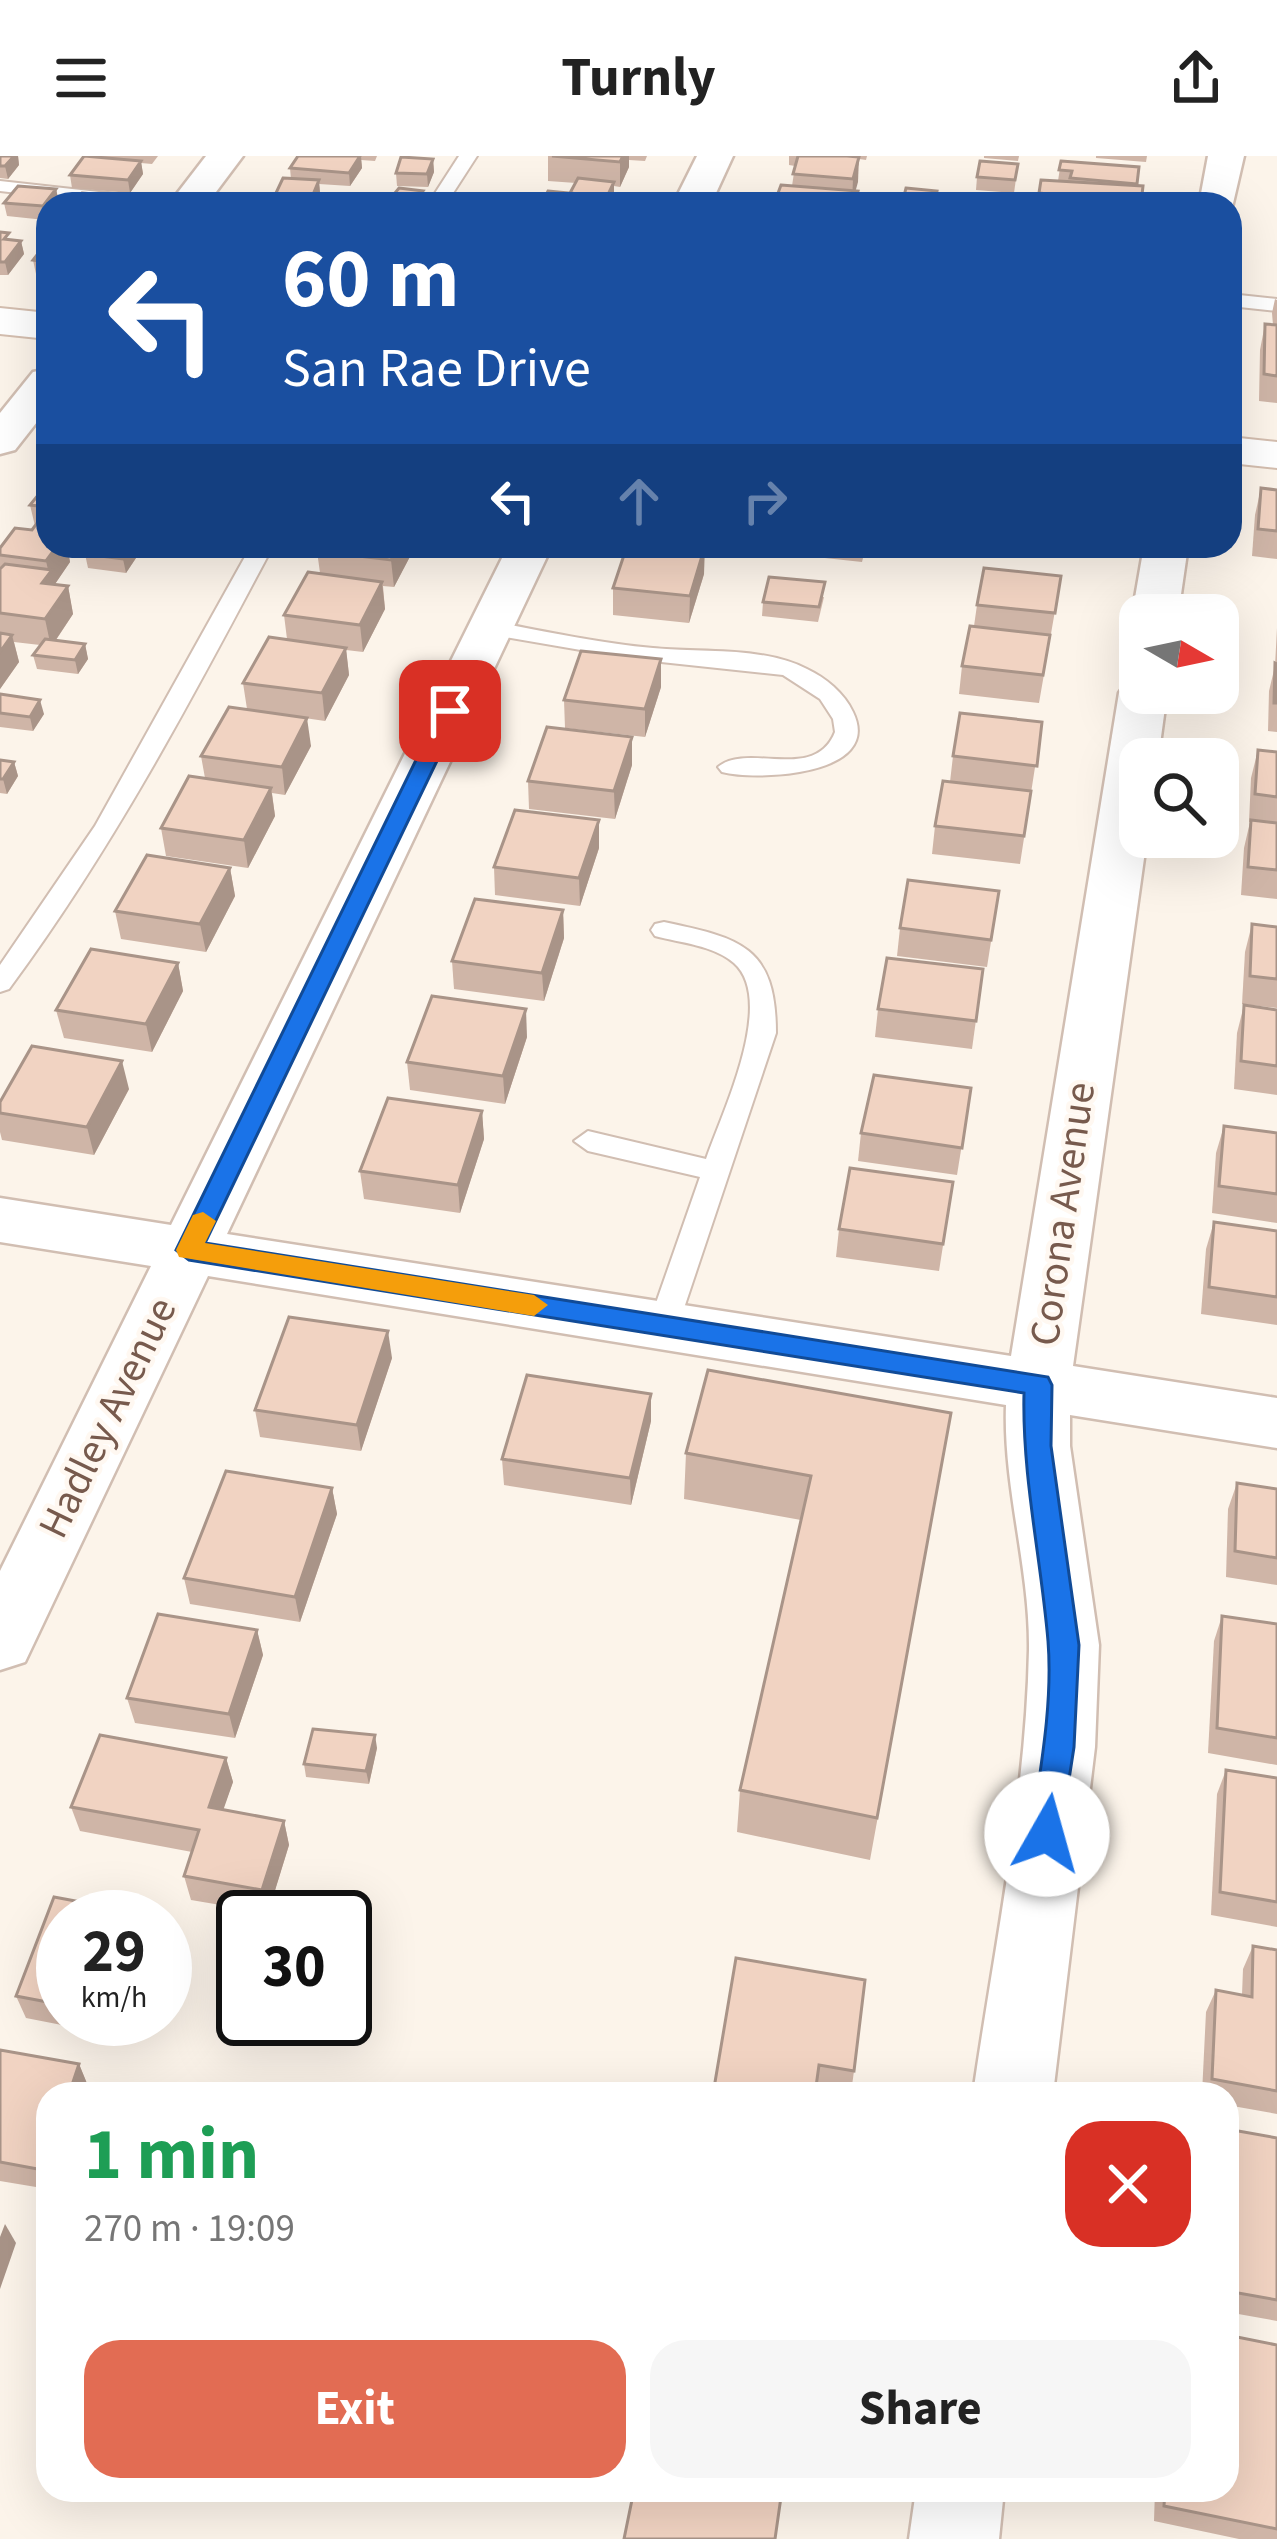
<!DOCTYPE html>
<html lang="en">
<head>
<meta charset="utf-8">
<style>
	body { margin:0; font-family:"Source Sans 3",sans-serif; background:#f6f6f6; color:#222; height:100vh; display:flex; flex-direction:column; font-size:45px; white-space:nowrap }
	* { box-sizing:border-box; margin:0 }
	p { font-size:39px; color:#767676 }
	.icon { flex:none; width:66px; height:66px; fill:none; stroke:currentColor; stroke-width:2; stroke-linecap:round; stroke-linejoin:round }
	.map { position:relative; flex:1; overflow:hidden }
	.sheet { position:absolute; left:36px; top:1926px; width:1203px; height:420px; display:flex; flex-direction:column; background:#fff; border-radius:36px; box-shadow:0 12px 48px #0002 }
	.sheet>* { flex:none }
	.top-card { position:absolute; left:36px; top:36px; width:1206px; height:366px; border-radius:36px; box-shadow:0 12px 48px #0002; background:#1a4fa0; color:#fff; overflow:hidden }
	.needle { width:78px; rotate:99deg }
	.tools { position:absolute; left:1119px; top:438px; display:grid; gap:24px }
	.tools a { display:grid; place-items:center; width:120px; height:120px; border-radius:24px; background:#fff; box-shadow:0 12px 48px #0002; font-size:60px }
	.speed { position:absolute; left:36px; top:1734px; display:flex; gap:24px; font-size:60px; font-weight:700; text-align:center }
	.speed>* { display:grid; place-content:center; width:156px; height:156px; border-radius:50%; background:#fff; box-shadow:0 12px 48px #0002; line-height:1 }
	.speed small { font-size:30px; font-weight:400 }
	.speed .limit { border:6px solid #111; border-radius:18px; background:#fff; color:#111 }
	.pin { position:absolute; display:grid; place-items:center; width:102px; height:102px; color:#fff; margin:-51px; border-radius:24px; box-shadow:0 6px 18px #0006 }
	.me { position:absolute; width:132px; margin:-66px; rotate:7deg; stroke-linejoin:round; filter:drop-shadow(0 0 9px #0008) }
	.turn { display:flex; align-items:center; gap:42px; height:252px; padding:0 48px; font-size:54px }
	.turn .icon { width:156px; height:156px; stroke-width:2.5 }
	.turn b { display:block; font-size:84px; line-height:102px }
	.lanes { display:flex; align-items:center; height:114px; padding:0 48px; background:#0003; justify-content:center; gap:60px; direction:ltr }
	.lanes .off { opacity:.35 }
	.round { display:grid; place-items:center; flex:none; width:126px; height:126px; border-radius:36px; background:#f6f6f6 }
	.summary { display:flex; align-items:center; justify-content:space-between; height:204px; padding:0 48px }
	h1 { font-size:72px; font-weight:700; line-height:90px; color:#1e9e55 }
	.action { display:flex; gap:24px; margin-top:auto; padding:24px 48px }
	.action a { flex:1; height:138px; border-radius:36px; background:#e26c53; color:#fff; font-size:48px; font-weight:700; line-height:138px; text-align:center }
	.action a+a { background:#f6f6f6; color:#222 }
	header { display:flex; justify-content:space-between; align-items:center; height:156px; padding:0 48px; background:#fff; font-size:54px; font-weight:700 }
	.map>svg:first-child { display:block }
</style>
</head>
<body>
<header><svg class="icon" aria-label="menu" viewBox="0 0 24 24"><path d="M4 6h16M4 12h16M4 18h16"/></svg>Turnly<svg class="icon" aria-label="share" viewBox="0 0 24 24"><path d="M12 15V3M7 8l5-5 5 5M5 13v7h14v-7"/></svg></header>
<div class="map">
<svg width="1277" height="2383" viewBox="0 0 1277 2383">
	<rect width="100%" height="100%" fill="#fcf4ea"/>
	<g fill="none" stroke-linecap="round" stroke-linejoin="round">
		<defs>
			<g id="service">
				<polygon points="459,0 477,0 446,48 428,48"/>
				<polygon points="0,25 162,43 171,48 114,48 0,35"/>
				<polygon points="1230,138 1277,143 1277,155 1230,150"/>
				<path d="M251,390H273C192,543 112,694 9,833L0,836V809L95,670Z"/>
				<path d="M490,465C544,475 598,487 653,492C703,497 761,490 807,513C826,522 844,537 853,556C884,620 757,625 722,616L718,611C748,586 815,627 835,576L833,563L820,543L783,519L633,503L482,477L479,472Z"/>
				<path d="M664,766C740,782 776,790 776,877L678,1170L674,1178H652L648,1170L700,1021L588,995L574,985L588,975L706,1003C721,959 777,845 734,807C713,789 681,787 655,780L651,774L655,768Z"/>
			</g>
			<g id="minor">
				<polygon points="206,0 243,0 207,48 169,48"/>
				<polygon points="697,0 733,0 711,48 673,48"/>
				<polygon points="1208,0 1244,0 1231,56 1230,48 1199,48"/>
				<polygon points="48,213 48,252 15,294 0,298 0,257 33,216"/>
				<path d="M508,390H552L227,1078L1011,1200L1119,537L1126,527L1140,523V537H1167L1158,603H1140V681H1147L1073,1210L1277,1242V1292L1070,1259V1290L1099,1489L1095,1591L1053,1938H973C994,1792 1026,1642 1029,1494C1030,1412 1003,1331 1006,1249L208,1120L25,1506L0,1514V1415L151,1110L0,1086V1042L171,1069Z"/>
				<polygon points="1144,390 1188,390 1178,459 1140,459 1140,469 1132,459"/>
				<polygon points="916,2334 1004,2334 999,2383 909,2383"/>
			</g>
			<g id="secondary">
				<polygon points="0,152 48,157 48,183 0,178"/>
				<polygon points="1230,281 1277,286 1277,312 1230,307"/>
			</g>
		</defs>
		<!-- service casing -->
		<use href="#service" stroke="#d1beb2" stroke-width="4"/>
		<!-- minor casing -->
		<use href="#minor" stroke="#d1beb2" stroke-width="5"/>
		<!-- secondary casing -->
		<use href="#secondary" stroke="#d4beaf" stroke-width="4"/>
		<!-- service -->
		<use href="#service" fill="#fff" fill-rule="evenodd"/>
		<!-- minor -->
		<use href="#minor" fill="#fff" fill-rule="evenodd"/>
		<!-- secondary -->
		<use href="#secondary" fill="#fff" fill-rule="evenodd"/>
	</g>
	<!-- wall -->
	<g fill="#cfb5a7">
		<polygon points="0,0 18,0 19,9 8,23 0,22"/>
		<polygon points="84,0 158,0 152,8 141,7 143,18 130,37 72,32 70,19"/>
		<polygon points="298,0 377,0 375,5 361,4 362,12 350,30 319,28 320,37 316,48 276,48 275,39 291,23 290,12"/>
		<polygon points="548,0 647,0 645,5 629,4 629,11 620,31 614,30 614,39 610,48 526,48 570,37 576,27 548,25"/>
		<polygon points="789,0 867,0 866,4 859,3 855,35 792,30 795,10 789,9"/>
		<polygon points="984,0 1019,0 1018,5 984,2"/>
		<polygon points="1096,0 1147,0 1146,6 1096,2"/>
		<polygon points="433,3 434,16 428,31 397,30 396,17"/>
		<polygon points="1061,5 1137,29 1141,48 1037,48 1041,24 1058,25"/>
		<polygon points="1018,8 1014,37 976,34 977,21"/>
		<polygon points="56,33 59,46 57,48 48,48 45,64 7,60 4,47"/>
		<polygon points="0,76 10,84 21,85 24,98 8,119 0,119"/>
		<polygon points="48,85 48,119 36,118 33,104"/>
		<polygon points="1275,143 1277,144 1277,247 1259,245 1260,194 1265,168 1273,169 1272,157"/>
		<polygon points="48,327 48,390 67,390 70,406 55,428 68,430 73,458 56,484 85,488 88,503 78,518 37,513 33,499 40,489 14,486 19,506 0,533 0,392 32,374 35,370 30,349"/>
		<polygon points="1261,332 1277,334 1277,403 1252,400 1255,359"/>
		<polygon points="91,390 139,390 140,396 126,417 88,412 85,398"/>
		<polygon points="320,390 415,391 394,431 383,430 385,453 363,496 346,494 349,519 325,565 291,560 311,590 285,639 272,637 275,660 248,712 166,700 161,672 205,622 201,600 247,553 243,527 287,483 284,459 320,417 317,395"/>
		<polygon points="769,390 866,390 862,406 769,396"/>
		<polygon points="1031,390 1076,390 1076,395"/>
		<polygon points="704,418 689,467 613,459 613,432"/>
		<polygon points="1061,420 1039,547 959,538 962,510 974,470 977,449"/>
		<polygon points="824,441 818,466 762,460 763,446"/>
		<polygon points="1277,472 1277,576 1268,575 1269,535 1275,510"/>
		<polygon points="661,503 661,531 645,581 565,572 564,544"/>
		<polygon points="0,538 44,558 33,575 0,571"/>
		<polygon points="1042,566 1020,708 932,698 935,670 950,626 953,600"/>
		<polygon points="632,581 632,609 615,663 529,653 528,625"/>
		<polygon points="1258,594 1277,596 1277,743 1241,739 1244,692 1250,666 1249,666 1251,622"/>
		<polygon points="0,604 14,606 18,620 7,638 0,637"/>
		<polygon points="599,692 580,750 495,739 494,711"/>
		<polygon points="230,712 235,740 206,796 121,783 115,755"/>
		<polygon points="999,735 987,811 897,800 900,772"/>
		<polygon points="563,754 564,782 544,845 454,833 452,805"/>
		<polygon points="1252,768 1277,771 1277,852 1242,848 1245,796"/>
		<polygon points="178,807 183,835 152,896 64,882 56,854"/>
		<polygon points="983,813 972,893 875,881 878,853"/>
		<polygon points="1244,849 1277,854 1277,939 1234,933 1237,877"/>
		<polygon points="527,881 505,948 410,934 407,906"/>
		<polygon points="971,932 957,1019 858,1005 861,977"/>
		<polygon points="129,933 94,999 2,984 0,976 0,946"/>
		<polygon points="482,955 484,983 460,1057 364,1043 360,1015"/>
		<polygon points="1224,970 1277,977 1277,1067 1212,1057 1216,997"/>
		<polygon points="953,1026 939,1115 836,1101 839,1073"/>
		<polygon points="1214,1066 1277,1075 1277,1169 1201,1158 1206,1093"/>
		<polygon points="392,1202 361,1295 260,1281 255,1254"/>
		<polygon points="651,1238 651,1265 631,1349 504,1329 502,1303"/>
		<polygon points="686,1297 943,1303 870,1704 737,1676 740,1634 801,1364 684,1343"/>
		<polygon points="1237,1327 1277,1333 1277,1429 1226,1421 1228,1353"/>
		<polygon points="332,1332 337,1358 300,1466 190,1448 184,1422"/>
		<polygon points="1222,1460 1277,1468 1277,1609 1208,1597 1214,1485"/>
		<polygon points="257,1474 263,1499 235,1582 135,1567 127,1542"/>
		<polygon points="377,1592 369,1628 306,1621 304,1608"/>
		<polygon points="226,1602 233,1626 223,1653 284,1665 289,1689 268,1757 191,1744 184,1720 192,1696 80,1675 71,1651"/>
		<polygon points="1226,1614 1277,1622 1277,1771 1211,1759 1217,1638"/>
		<polygon points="63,1761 63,1863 124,1863 118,1880 26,1862 16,1840"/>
		<polygon points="1253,1790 1277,1794 1277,1958 1227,1949 1227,1938 1202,1938 1206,1856 1216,1834 1242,1839 1243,1813"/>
		<polygon points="736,1802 854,1915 851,1937 816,1931"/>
		<polygon points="0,1894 79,1908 88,1930 85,1938 48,1938 48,2033 0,2025"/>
		<polygon points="1227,1973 1277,1982 1277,2165 1227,2156"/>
		<polygon points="1277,2189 1277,2383 1239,2383 1154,2365 1155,2334 1227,2334"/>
	</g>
	<!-- shaded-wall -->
	<g fill="#a99488">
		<polygon points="14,0 18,0 19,9 8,23 5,10"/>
		<polygon points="361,0 362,12 350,30 349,17"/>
		<polygon points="623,0 629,0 629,11 620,31 620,6"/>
		<polygon points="859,1 858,26 852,48 853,23"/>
		<polygon points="433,3 434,16 428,31 427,18"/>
		<polygon points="141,5 143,18 130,37 128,24"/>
		<polygon points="319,24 320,37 316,48 312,48 312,41"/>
		<polygon points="614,26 614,39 610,48 605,48"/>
		<polygon points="56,33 59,46 57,48 48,48 48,60 45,64 43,50"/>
		<polygon points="423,35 424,48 413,48"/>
		<polygon points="21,85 24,98 8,119 5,106"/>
		<polygon points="53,390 67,390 70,406 55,428 42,427 49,418 46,405"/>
		<polygon points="132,390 139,390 140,396 126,417 123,403"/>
		<polygon points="399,390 415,391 394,431 391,404"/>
		<polygon points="705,390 704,418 689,467 690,440"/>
		<polygon points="382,426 385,453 363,496 360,469"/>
		<polygon points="68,430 73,458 51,491 45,463"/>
		<polygon points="12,479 19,506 0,533 0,496"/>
		<polygon points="85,488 88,503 78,518 75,504"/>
		<polygon points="346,492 349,519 325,565 322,537"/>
		<polygon points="661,503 661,531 645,581 645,553"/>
		<polygon points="40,544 44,558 33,575 30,561"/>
		<polygon points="307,562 311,590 285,639 282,611"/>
		<polygon points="632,581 632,609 615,663 614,635"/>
		<polygon points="14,606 18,620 7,638 3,623"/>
		<polygon points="271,632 275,660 248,712 244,684"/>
		<polygon points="599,664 599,692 580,750 579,722"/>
		<polygon points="230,712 235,740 206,796 200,768"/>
		<polygon points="563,754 564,782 544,845 542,817"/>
		<polygon points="178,807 183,835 152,896 146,868"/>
		<polygon points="526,853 527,881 505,948 503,920"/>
		<polygon points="122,905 129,933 94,999 87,971"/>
		<polygon points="482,955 484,983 460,1057 458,1029"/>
		<polygon points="388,1175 392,1202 361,1295 357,1269"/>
		<polygon points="651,1238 651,1265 631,1349 630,1322"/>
		<polygon points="332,1332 337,1358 300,1466 295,1441"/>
		<polygon points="257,1474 263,1499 235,1582 229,1558"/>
		<polygon points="375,1579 377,1592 369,1628 366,1615"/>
		<polygon points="226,1602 233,1626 216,1675 209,1651"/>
		<polygon points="284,1665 289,1689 268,1757 262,1734"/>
		<polygon points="112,1863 124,1863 118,1880"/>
		<polygon points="79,1908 88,1930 85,1938 69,1938"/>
		<polygon points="48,1999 48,2024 43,2014"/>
		<polygon points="5,2068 16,2087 0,2133 0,2081"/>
	</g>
	<!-- building -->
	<g fill="#f1d3c2" stroke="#a99488" stroke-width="3">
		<polygon points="0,0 14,0 5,10 0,10"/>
		<polygon points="84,0 141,5 128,24 70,19"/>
		<polygon points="298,0 360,0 349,17 290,12"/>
		<polygon points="552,0 623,0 620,6"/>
		<polygon points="798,0 847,0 859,1 853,23 793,18"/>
		<polygon points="401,1 433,3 427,18 396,17"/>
		<polygon points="980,5 1018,8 1015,24 977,21"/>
		<polygon points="1061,5 1139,11 1137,28 1070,22 1072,15 1059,14"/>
		<polygon points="283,22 319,24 312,41 275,39"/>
		<polygon points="578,22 614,26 605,45 599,45 599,40 570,37"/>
		<polygon points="1041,24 1143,30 1141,48 1107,48 1057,43 1058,39 1039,37"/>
		<polygon points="781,29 858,35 854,48 774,48"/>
		<polygon points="18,30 56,33 43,50 4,47"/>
		<polygon points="399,32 423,35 413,48 386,48"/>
		<polygon points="906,32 937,35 934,48 902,48"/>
		<polygon points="548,35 599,40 595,48 599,48 526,48 529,42 544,43"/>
		<polygon points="82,37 121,40 115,48 73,48"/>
		<polygon points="971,40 1012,44 1010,48 968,48"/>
		<polygon points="0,76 9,77 4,83 21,85 5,106 0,106"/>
		<polygon points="48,85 48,106 33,104"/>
		<polygon points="1265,168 1277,169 1277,220 1264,218"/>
		<polygon points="48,327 48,351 30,349"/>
		<polygon points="1261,332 1277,334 1277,375 1258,373"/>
		<polygon points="40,363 48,364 48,390 57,390 46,405 0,399 0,392 15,372 32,374"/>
		<polygon points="91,390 132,390 123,403 85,398"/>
		<polygon points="320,390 399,390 391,404 317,395"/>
		<polygon points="627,390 705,390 690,440 613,432"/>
		<polygon points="5,408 52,414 42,427 68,430 45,463 0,457 0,413"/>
		<polygon points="984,412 1061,420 1055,457 977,449"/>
		<polygon points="308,416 382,426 360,469 284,459"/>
		<polygon points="769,421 825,426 819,451 763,446"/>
		<polygon points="970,470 1050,479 1043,519 962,510"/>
		<polygon points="0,477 12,479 0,496"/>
		<polygon points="269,481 346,492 322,537 243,527"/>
		<polygon points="45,483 85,488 75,504 33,499"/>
		<polygon points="581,495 661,503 645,553 564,544"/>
		<polygon points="1275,507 1277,508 1277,547 1274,547"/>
		<polygon points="0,538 40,544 30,561 0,557"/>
		<polygon points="229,551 307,562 282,611 201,600"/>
		<polygon points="960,557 1042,566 1037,610 953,600"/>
		<polygon points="547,571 632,581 614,635 528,625"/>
		<polygon points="1258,594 1277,596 1277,641 1255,638"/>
		<polygon points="0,604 14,606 3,623 0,623"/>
		<polygon points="189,620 271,632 244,684 161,672"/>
		<polygon points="943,625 1031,635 1024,680 935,670"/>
		<polygon points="515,654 599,664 579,722 494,711"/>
		<polygon points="1251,664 1277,667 1277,714 1248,711"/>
		<polygon points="147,699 230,712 200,768 115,755"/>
		<polygon points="908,724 999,735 991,784 900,772"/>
		<polygon points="475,743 563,754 542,817 452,805"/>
		<polygon points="1252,768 1277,771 1277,823 1250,820"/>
		<polygon points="91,793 178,807 146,868 56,854"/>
		<polygon points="887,802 983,813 976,865 878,853"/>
		<polygon points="432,840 526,853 503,920 407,906"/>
		<polygon points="1244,849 1277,854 1277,910 1241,905"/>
		<polygon points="32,890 122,905 87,971 0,957 0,946"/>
		<polygon points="874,919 971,932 962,992 861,977"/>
		<polygon points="388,942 482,955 458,1029 360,1015"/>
		<polygon points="1224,970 1277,977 1277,1038 1219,1030"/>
		<polygon points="850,1012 953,1026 943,1088 839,1073"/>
		<polygon points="1214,1066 1277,1075 1277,1141 1209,1131"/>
		<polygon points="289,1161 388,1175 357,1269 255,1254"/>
		<polygon points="708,1214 951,1257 877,1662 740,1634 811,1320 686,1297"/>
		<polygon points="527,1219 651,1238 630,1322 502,1303"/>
		<polygon points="226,1315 332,1332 295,1441 184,1422"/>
		<polygon points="1237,1327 1277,1333 1277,1402 1235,1395"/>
		<polygon points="158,1458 257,1474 229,1558 127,1542"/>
		<polygon points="1222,1460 1277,1468 1277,1582 1217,1572"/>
		<polygon points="313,1573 375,1579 366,1615 304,1608"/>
		<polygon points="100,1579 226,1602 209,1651 284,1665 262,1734 184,1720 199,1674 71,1651"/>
		<polygon points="1226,1614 1277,1622 1277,1746 1220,1736"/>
		<polygon points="54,1741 145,1758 144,1761 63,1761 63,1849 16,1840"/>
		<polygon points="1253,1790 1277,1794 1277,1935 1212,1923 1216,1834 1252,1841"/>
		<polygon points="736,1802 865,1824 854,1915 819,1909 815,1938 713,1938"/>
		<polygon points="0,1894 79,1908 69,1938 48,1938 48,1999 43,2014 0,2006"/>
		<polygon points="1227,1973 1277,1982 1277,2144 1227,2135"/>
		<polygon points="1227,2179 1277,2189 1277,2373 1164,2350 1165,2334 1227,2334"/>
		<polygon points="634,2334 782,2334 775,2383 624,2383"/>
	</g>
	<!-- route -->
	<path fill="#1a73e8" stroke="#114b97" stroke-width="3" d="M450,548L461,555L205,1087L1048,1221L1052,1229L1051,1290L1079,1489L1074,1591L1059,1688L1047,1692L1036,1688L1031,1678C1040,1615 1053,1548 1048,1485C1041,1402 1022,1321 1024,1237L189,1104L176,1094L440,555Z"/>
	<!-- slow -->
	<polygon fill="#f59e0b" points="203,1056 216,1065 205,1087 534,1139 548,1149 534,1160 179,1101 176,1094 193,1059"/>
	<g text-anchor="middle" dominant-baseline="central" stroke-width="9" stroke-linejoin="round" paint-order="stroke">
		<!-- street labels -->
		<g font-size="42" fill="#775a4d" stroke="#fff8f1">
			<text transform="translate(1063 1058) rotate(-82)">Corona Avenue</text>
			<text transform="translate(108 1262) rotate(-64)">Hadley Avenue</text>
		</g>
	</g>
</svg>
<div class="tools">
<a><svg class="needle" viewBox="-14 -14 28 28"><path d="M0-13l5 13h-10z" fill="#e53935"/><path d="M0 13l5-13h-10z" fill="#767676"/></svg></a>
<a><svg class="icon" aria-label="search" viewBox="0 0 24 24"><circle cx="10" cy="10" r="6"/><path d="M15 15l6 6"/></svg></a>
</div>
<div class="speed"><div>29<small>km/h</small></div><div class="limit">30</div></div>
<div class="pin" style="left:450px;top:555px;background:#d93025"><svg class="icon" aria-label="arrive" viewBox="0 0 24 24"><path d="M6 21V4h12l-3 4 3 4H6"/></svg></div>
<svg class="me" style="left:1047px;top:1678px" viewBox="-20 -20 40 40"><circle r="19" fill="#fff"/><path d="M0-13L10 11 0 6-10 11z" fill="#1a73e8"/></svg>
<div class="top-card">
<div class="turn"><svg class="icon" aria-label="left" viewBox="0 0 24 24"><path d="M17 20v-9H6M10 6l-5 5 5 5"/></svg><div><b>60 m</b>San Rae Drive</div></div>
<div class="lanes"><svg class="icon" aria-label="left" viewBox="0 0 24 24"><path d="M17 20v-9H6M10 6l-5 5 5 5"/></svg><svg class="icon off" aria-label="ahead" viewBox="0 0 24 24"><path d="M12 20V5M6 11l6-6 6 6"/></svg><svg class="icon off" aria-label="right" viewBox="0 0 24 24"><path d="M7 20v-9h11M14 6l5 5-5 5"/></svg></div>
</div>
<section class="sheet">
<div class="summary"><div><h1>1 min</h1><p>270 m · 19:09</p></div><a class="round" style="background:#d93025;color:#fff"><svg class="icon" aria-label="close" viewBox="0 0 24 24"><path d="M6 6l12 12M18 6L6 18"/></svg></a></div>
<div class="action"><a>Exit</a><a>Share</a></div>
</section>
</div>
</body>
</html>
